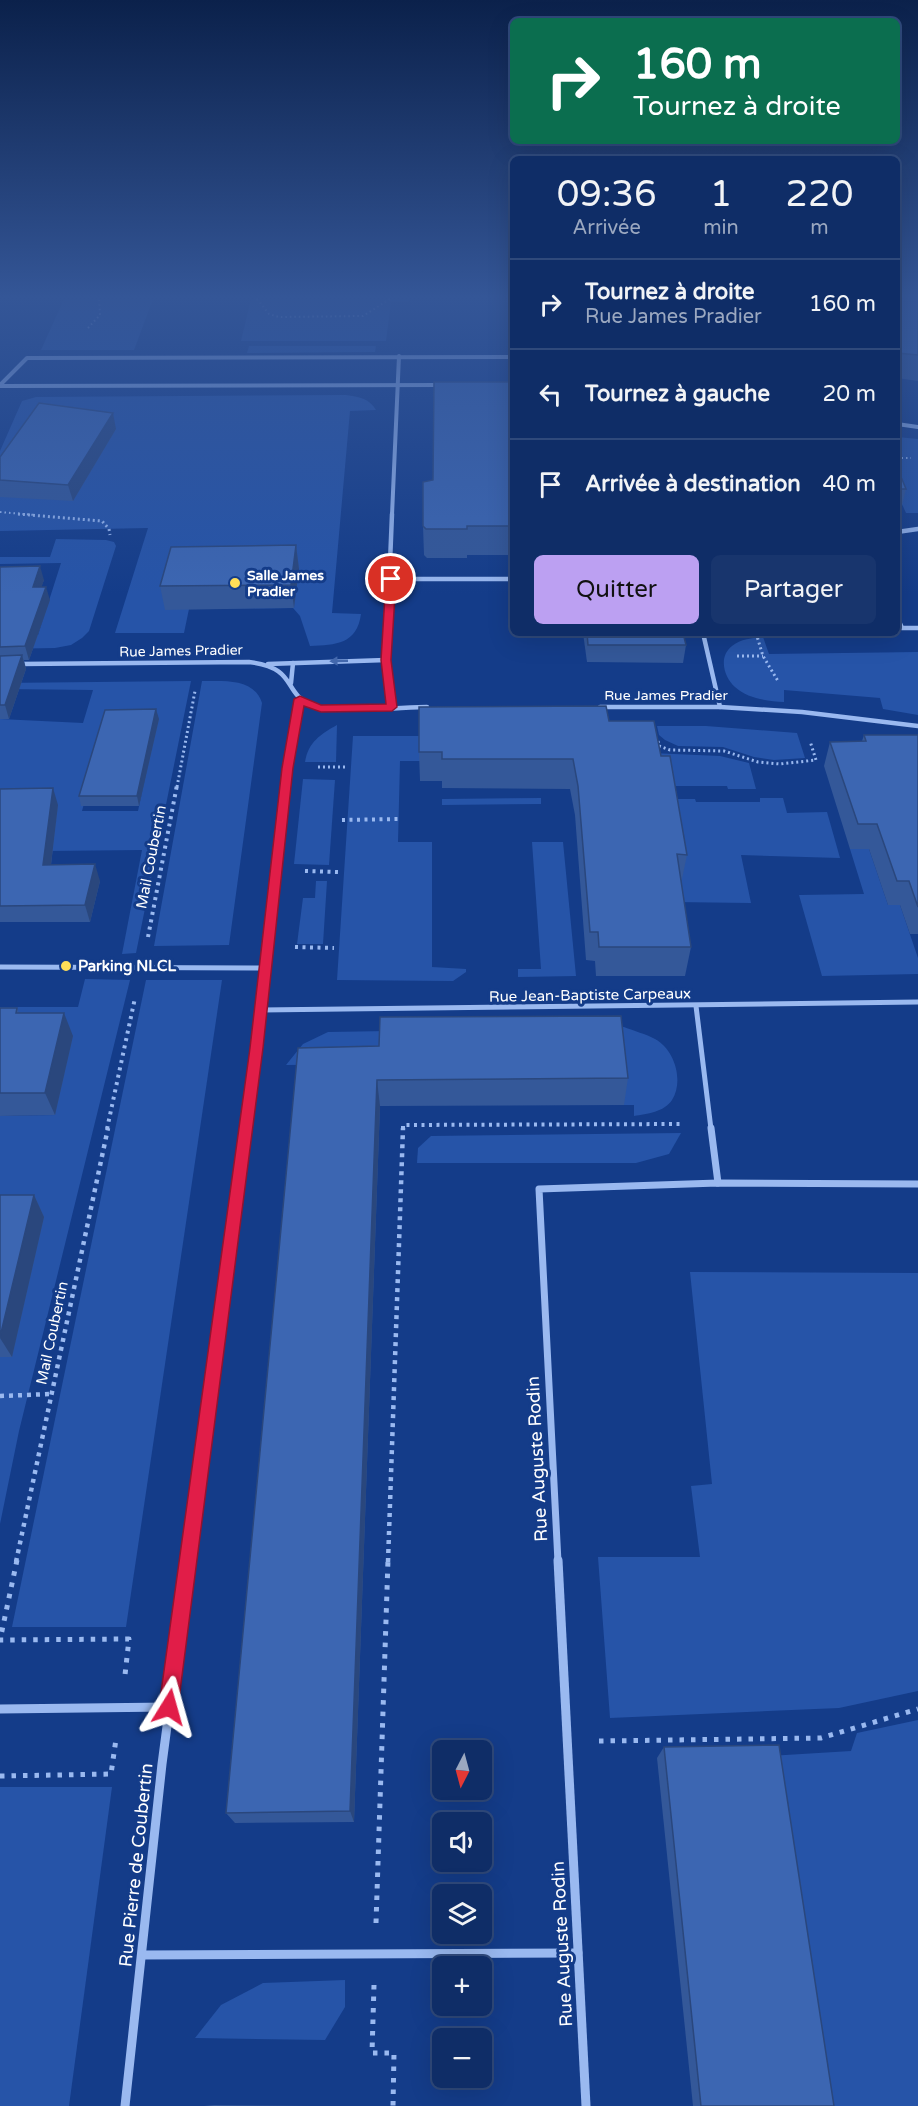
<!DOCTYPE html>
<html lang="fr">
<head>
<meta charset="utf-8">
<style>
	body { margin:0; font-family:"Varela Round",sans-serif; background:#18356d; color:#f1f3f6; height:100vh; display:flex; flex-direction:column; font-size:22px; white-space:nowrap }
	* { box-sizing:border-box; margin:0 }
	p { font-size:20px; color:#9ba8c0 }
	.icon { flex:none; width:33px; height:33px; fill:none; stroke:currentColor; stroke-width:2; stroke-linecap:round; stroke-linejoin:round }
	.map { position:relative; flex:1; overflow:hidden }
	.drawer { position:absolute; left:510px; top:156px; width:390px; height:480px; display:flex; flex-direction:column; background:#0f2d67; border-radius:9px; box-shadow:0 6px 24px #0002,0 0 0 2px #2f497b }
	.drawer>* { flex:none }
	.guide { position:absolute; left:510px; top:18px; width:390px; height:126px; border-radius:9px; box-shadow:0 6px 24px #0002,0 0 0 2px #2f497b; background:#0b6e4f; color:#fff; overflow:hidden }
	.needle { width:39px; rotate:186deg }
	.buttons { position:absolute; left:432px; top:1740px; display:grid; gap:12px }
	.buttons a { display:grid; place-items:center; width:60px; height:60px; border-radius:9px; background:#0f2d67; box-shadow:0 6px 24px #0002,0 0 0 2px #2f497b; font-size:30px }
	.pin { position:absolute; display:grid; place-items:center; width:51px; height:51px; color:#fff; margin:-26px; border:3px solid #fff; border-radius:50%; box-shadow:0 2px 6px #0007 }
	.me { position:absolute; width:66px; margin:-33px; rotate:8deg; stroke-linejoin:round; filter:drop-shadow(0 0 4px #0008) }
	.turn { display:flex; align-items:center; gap:21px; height:126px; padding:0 24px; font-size:27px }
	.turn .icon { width:78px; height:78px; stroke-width:2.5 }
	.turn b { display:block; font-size:42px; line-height:51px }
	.eta { display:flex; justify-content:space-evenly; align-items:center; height:102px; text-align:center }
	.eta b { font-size:36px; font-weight:600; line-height:42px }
	.action { display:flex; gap:12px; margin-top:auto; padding:12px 24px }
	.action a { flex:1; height:69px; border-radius:9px; background:#bca0f2; color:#111; font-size:24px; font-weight:600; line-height:69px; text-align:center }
	.action a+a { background:#18356d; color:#f1f3f6 }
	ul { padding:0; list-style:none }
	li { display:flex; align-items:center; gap:18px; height:90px; padding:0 24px; border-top:2px solid #2f497b }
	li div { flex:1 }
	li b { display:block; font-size:22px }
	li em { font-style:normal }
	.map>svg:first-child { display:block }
</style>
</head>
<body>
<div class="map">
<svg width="918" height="2106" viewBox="0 0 918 2106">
	<rect width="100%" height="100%" fill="#143c89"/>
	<!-- green -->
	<g fill="#2654a8" fill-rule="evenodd">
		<polygon points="64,299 153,299 134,350 41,350"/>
		<polygon points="251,299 409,299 409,302 391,302 386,341 241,341"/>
		<polygon points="249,346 376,346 375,352 247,353"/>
		<path d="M346,395C359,397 369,398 376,410L350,411L332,613L361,614C357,644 336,645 310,646L300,616L293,608L189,609L184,633H115L148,528L0,531V451L22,401L36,397Z"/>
		<polygon points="897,437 918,439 918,513 906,513 897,493"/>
		<polygon points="56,539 106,540 114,542 116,546 89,631 82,638 71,645 55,648 0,649 0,635 38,635 61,563 0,564 0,557 50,557"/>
		<path d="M763,637L769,654L918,652V715L883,709L880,698L784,690V702C768,701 748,699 735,687C724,677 718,657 732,646C740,639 753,638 763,637Z"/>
		<path d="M191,681L136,953L122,954L142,850L45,851L0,805V719L83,723L93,690L0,689V683ZM158,719L138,811H82L99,747Z"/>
		<path d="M202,681C225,681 254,678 262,703L229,945L154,946Z"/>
		<path d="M337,725L336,762H305C308,742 321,734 337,725Z"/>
		<polygon points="657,726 706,726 797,733 805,758 774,760 754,757 723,747 678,746 665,740 659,735"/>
		<polygon points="353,736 420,736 420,761 400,761 398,842 432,842 432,967 466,969 466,972 453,981 337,980"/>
		<polygon points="651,753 720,756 749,763 756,789 728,789 727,786 672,786"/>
		<polygon points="303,779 335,780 329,865 294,864"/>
		<polygon points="541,798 541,804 442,805 442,799"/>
		<polygon points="760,798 783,798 787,813 827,812 840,858 741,855 751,903 674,902 671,883 682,883 667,799 695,799 696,802 760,802"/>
		<polygon points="532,842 563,842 576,976 518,977 518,969 541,969"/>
		<polygon points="850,849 869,849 888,905 900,905 918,958 918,974 822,976 799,895 864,894"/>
		<polygon points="316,881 327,881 323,944 297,944 303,898 315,898"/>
		<polygon points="85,979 130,980 19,1431 0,1524 0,1357 12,1357 0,1224 0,1116 55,1115 0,1031 0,1007 78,1007"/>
		<polygon points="146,980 222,980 126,1627 12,1627"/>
		<path d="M624,1027C634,1031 646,1034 655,1039C675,1050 684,1081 672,1100C664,1112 647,1114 634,1116V1105H624L617,1044L381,1064L286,1065L303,1044L328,1032Z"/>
		<polygon points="681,1133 669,1154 636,1163 417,1163 418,1148 431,1136"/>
		<polygon points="690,1272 918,1273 918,1691 839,1708 610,1718 598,1557 700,1557 691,1486 712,1484"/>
		<polygon points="918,1720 918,2106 821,2106 769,1756 851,1751 857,1733"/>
		<polygon points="0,1787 112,1787 69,2106 0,2106"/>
		<polygon points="345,1980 345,2007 325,2040 195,2038 221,2005 263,1983"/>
	</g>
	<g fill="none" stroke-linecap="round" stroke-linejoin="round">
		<!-- path-far4 -->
		<g stroke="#9ab9f0" stroke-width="2" stroke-dasharray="1.5 3" stroke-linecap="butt">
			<polyline points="257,299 269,314 279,317 363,316 390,299"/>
			<polyline points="88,328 100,315 99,299"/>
			<polyline points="897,458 911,458"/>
			<polyline points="0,512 35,515"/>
		</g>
		<!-- path-far3 -->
		<g stroke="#9ab9f0" stroke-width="3" stroke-dasharray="2 3" stroke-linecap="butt">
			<polyline points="18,514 102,521 109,529 110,535"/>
			<polyline points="756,633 763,656 778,681"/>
			<polyline points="737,656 763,656"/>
			<polyline points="658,741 659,746 670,750 724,751 758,762 780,764 816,760 810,741"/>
			<polyline points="318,767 346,767"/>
			<polyline points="177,787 195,691"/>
		</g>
		<!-- path-far2 -->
		<g stroke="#9ab9f0" stroke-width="4" stroke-dasharray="3 4.5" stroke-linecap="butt">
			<polyline points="342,820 399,819"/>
			<polyline points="305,871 339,872"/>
			<polyline points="148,937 177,785"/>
			<polyline points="295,947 334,948"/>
			<polyline points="107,1129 135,998"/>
			<polyline points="403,1129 403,1125 682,1124"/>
		</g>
		<!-- path-far1 -->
		<g stroke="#9ab9f0" stroke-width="4.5" stroke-dasharray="4 5" stroke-linecap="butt">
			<polyline points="0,1396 52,1394"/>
			<polyline points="16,1562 108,1128"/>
			<polyline points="388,1562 403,1128"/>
		</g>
		<!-- path -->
		<g stroke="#9ab9f0" stroke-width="5" stroke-dasharray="4.5 7" stroke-linecap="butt">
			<polyline points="17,1560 0,1640 129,1639 125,1675"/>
			<polyline points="599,1741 821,1738 918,1709"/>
			<polyline points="0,1776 111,1774 116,1739"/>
			<polyline points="376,1923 388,1560"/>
			<polyline points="374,1985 372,2053 394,2053 393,2106"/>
		</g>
		<!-- minor-far4 -->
		<g stroke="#9ab9f0" stroke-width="4">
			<polyline points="0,385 27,358 513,357"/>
			<polyline points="0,386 440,385"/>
			<polyline points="897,424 918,427"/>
			<polyline points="392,515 399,356"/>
		</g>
		<!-- minor-far3 -->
		<g stroke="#9ab9f0" stroke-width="4.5">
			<polyline points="897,532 918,529"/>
			<polyline points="391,579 513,579"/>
			<polyline points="897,617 902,628 918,628"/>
			<polyline points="703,633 720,707"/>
			<path d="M19,664L249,662C298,668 282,692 311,705C328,714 404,707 427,707"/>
			<polyline points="268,664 386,660"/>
			<polyline points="291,683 293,663"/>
			<polyline points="392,707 386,660 392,514"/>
			<polyline points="600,707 720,707 802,712 918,726"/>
			<polyline points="285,787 300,699"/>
		</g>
		<!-- minor-far2 -->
		<g stroke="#9ab9f0" stroke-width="5">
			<polyline points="0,967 266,968"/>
			<polyline points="696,1006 711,1129"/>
			<polyline points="261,1010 918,1002"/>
			<polyline points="245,1129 261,1010 285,785"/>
		</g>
		<!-- minor-far1 -->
		<g stroke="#9ab9f0" stroke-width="7">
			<polyline points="711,1128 718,1183"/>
			<polyline points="189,1562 246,1128"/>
			<polyline points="558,1562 539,1189 718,1183 918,1184"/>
		</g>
		<!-- minor -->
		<g stroke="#9ab9f0" stroke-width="9">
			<polyline points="558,1560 586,2106"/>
			<polyline points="0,1709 169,1707"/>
			<polyline points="142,1955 578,1953"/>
			<polyline points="125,2106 162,1764 189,1560"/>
		</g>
	</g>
	<!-- wall -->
	<g fill="#345899">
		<polygon points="897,299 918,299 918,381 897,378"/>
		<polygon points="513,382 513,555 467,555 467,558 427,558 424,555 423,526 433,480"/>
		<polygon points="116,429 73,501 0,497 0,457"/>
		<polygon points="897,467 906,489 902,506 897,506"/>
		<polygon points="296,545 299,569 294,608 165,610 160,586"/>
		<polygon points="0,567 44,580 41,587 50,600 29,660 24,660 26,669 9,719 0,719"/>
		<polygon points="583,633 683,633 686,645 683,663 587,662"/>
		<polygon points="159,719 139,806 81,806 79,796"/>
		<polygon points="609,721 661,756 687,855 681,884 691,947 685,976 596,976 595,961 586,960 575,815 570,789 442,788 442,781 420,781 419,752"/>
		<polygon points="864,735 918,735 918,934 910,934 900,905 888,905 869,849 850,849 824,766 830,742 862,741"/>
		<polygon points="0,789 58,805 51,865 100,881 90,922 0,922"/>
		<polygon points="0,1008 17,1008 19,1013 73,1036 55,1115 0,1116"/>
		<polygon points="379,1046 628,1078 624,1105 380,1106 354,1822 235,1823 226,1813"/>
		<polygon points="0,1195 34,1195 44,1217 12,1357 0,1357"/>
		<polygon points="664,1747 834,2106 693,2106 657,1758"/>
		<polygon points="214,2105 312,2106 204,2106"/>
	</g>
	<!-- shaded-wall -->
	<g fill="#2a477d">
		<polygon points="113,413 116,429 73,501 68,485"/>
		<polygon points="296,545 299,569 294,608 291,585"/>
		<polygon points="40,566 44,580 37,601 33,587"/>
		<polygon points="46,587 50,600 29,660 25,646"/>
		<polygon points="22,655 26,669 9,719 5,705"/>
		<polygon points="156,709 159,719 139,806 137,796"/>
		<polygon points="53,788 58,805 49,881 43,865"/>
		<polygon points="95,864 100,881 90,922 85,905"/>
		<polygon points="64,1013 73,1036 55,1115 45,1093"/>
		<polygon points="377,1080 380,1106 354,1822 350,1811"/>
		<polygon points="34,1195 44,1217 12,1357 0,1338"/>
	</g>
	<!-- building -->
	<g fill="#3c66b2" stroke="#2a477d" stroke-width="1.5">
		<polygon points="897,299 918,299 918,355 897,353"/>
		<polygon points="434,382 513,382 513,526 467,526 467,529 426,529 423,526 423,482 433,480"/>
		<polygon points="39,403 113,413 68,485 0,480 0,457"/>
		<polygon points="897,467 906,489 897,489"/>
		<polygon points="296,545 291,585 160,586 171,547"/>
		<polygon points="40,566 33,587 46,587 25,646 0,647 0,567"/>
		<polygon points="587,633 683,633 686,645 588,645"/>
		<polygon points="22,655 5,705 0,705 0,656"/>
		<polygon points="606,706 609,721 654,721 661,756 670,756 687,855 677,854 691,947 599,947 598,932 590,932 578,786 573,759 442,759 442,752 419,752 419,707"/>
		<polygon points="156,709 137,796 79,796 105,710"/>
		<polygon points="864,735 918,735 918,907 909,881 897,881 877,824 858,824 830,742 866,741"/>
		<polygon points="53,788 43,865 95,864 85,905 0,906 0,789"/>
		<polygon points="0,1008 17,1008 16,1013 64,1013 45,1093 0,1093"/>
		<polygon points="621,1016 628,1078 377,1080 350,1811 226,1813 298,1048 379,1046 380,1017"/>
		<polygon points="0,1195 34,1195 0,1337"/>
		<polygon points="779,1745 834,2106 701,2106 664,1747"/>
	</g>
	<!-- one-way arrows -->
	<defs><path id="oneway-solid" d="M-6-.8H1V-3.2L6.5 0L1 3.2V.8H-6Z" transform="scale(1.5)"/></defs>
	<use fill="#4368ad" href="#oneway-solid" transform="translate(339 661) rotate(178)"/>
	<!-- sky -->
	<linearGradient id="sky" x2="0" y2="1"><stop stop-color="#0b214b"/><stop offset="0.5" stop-color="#345697"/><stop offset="1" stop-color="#345697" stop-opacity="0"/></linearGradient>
	<rect width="918" height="594" fill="url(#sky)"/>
	<!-- route -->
	<polygon fill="#e11d48" stroke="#92132f" stroke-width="1.5" points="391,576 396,579 391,660 397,707 392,711 321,712 304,706 293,768 263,1048 178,1707 176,1714 169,1717 162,1714 159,1707 250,1048 282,768 294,699 300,696 321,705 386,704 381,660 386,579"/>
	<!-- markers -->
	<g fill="#ffde58" stroke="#143c89" stroke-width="2">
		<circle cx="235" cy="583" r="6"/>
		<circle cx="66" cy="966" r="6"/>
	</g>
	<g text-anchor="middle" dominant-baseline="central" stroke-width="6" stroke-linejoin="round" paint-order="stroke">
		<!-- far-poi labels -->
		<g font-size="14" font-weight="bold" fill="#fff" stroke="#143c89" text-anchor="start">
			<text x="247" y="575">Salle James<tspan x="247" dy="16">Pradier</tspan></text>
		</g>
		<!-- far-street labels -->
		<g font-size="14" fill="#fff" stroke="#143c89">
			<text transform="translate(181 651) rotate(-1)">Rue James Pradier</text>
			<text x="666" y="695">Rue James Pradier</text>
		</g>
		<!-- street labels -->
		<g font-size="15" fill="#fff" stroke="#143c89">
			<text transform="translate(151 857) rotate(-79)">Mail Coubertin</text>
			<text transform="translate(590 995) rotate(-1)">Rue Jean-Baptiste Carpeaux</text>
			<text transform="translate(52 1333) rotate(-78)">Mail Coubertin</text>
		</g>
		<!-- poi labels -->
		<g font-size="15" font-weight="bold" fill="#fff" stroke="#143c89" text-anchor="start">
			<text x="78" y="966">Parking NLCL</text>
		</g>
		<!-- near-street labels -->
		<g font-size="18" fill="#fff" stroke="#143c89">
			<text transform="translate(537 1459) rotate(-93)">Rue Auguste Rodin</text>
			<text transform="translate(136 1865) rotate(-84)">Rue Pierre de Coubertin</text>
			<text transform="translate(562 1944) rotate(-93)">Rue Auguste Rodin</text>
		</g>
	</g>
</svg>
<div class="buttons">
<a><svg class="needle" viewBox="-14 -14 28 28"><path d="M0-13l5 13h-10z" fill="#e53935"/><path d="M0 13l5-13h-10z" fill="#9ba8c0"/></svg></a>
<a><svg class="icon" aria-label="sound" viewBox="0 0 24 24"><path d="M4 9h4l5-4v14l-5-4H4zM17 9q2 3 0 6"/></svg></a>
<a><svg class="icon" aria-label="layers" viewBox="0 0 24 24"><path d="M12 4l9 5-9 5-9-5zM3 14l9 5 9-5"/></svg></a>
<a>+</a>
<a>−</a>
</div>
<div class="pin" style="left:391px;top:579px;background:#d93025"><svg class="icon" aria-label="arrive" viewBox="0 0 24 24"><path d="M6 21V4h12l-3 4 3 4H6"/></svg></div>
<svg class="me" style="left:169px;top:1707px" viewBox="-20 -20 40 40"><path d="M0-17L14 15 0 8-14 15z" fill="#e11d48" stroke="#fff" stroke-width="4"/></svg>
<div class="guide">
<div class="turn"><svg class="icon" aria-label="right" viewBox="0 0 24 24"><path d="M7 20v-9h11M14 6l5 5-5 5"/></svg><div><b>160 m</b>Tournez à droite</div></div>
</div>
<section class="drawer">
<div class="eta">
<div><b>09:36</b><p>Arrivée</p></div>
<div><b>1</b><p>min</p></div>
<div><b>220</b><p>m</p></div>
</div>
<ul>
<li><svg class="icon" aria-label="right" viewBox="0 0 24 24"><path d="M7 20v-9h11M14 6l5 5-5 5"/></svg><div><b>Tournez à droite</b><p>Rue James Pradier</p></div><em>160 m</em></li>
<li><svg class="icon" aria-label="left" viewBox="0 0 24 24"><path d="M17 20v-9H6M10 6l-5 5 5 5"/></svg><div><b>Tournez à gauche</b></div><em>20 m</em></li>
<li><svg class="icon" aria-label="arrive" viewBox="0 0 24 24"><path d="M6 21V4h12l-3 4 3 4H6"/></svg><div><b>Arrivée à destination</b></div><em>40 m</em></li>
</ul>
<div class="action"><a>Quitter</a><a>Partager</a></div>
</section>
</div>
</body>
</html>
